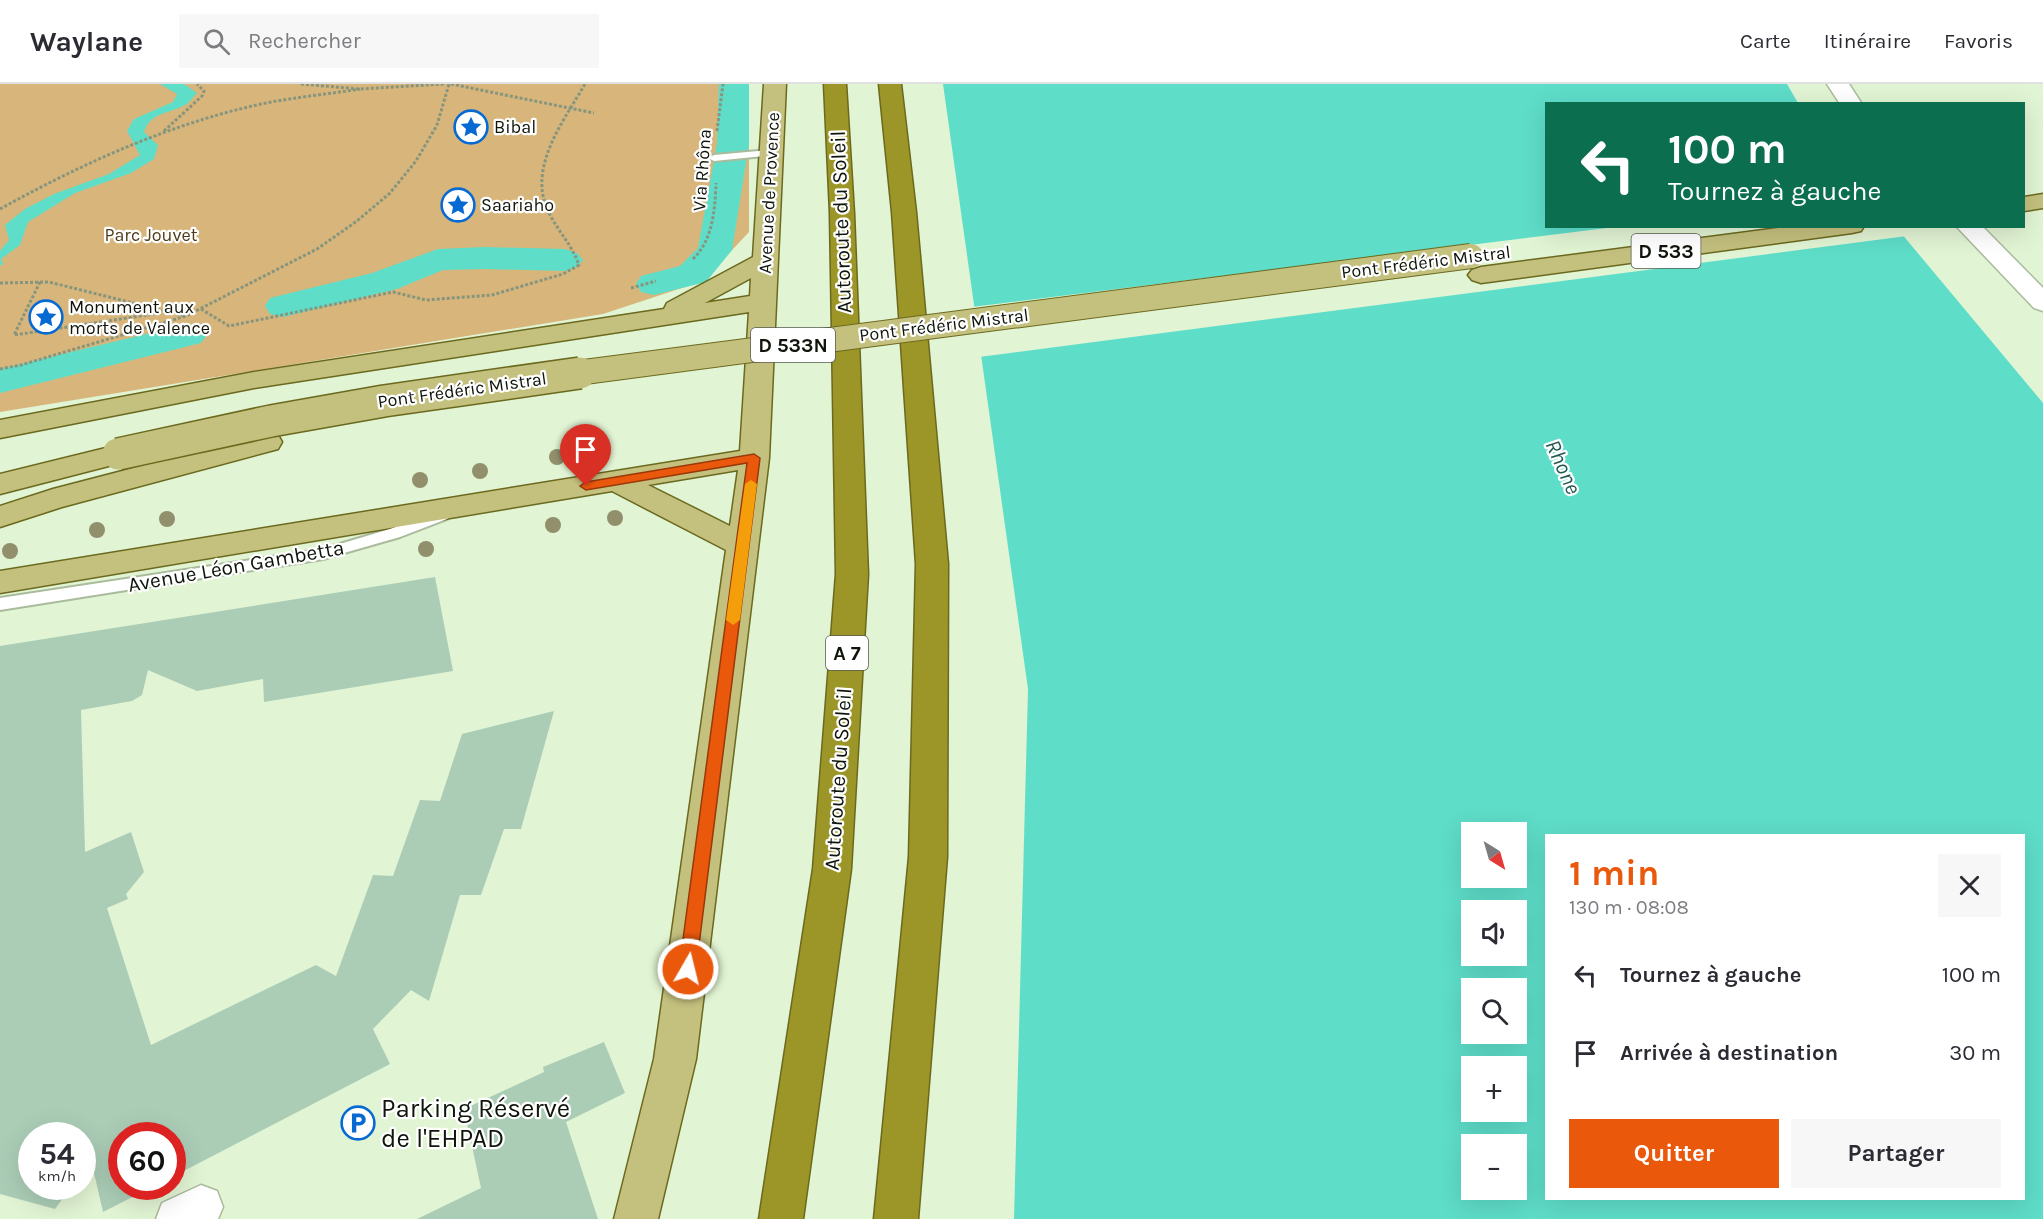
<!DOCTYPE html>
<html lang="fr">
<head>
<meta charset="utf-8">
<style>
	body { margin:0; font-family:Karla,sans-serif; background:#f7f7f7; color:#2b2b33; height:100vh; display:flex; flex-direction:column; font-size:22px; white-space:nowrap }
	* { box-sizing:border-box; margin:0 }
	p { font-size:20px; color:#7c7c81 }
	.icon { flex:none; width:33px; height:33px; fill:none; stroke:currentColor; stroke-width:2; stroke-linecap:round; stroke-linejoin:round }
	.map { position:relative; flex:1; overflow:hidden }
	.side { position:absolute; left:1545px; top:750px; width:480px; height:366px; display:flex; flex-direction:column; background:#fff; border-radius:0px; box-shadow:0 6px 24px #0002 }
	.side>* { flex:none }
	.top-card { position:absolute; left:1545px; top:18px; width:480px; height:126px; border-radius:0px; box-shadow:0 6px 24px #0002; background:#0b6e4f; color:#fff; overflow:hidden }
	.needle { width:39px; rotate:143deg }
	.fabs { position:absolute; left:1461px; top:738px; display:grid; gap:12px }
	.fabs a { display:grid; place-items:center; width:66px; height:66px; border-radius:0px; background:#fff; box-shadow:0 6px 24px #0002; font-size:30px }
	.speed { position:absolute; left:18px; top:1038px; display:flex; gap:12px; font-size:30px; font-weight:700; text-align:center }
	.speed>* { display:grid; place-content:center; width:78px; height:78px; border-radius:50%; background:#fff; box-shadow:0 6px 24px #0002; line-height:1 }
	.speed small { font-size:15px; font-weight:400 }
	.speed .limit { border:9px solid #d22; background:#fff; color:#111 }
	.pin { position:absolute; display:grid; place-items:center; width:51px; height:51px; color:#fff; margin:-62px -26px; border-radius:50% 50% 50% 0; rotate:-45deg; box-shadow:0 0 6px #0007 }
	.pin .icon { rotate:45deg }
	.me { position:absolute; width:66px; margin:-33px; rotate:8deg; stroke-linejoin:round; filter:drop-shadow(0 0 4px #0008) }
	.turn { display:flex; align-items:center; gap:21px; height:126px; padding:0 24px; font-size:27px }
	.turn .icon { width:78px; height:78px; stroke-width:2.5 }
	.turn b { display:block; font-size:42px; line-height:51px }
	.round { display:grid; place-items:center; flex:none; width:63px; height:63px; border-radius:0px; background:#f7f7f7 }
	.summary { display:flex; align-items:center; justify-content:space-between; height:102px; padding:0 24px }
	h1 { font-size:36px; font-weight:700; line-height:45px; color:#ea580c }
	.cta { display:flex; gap:12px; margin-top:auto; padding:12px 24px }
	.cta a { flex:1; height:69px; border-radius:0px; background:#ea580c; color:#fff; font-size:24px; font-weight:700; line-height:69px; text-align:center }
	.cta a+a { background:#f7f7f7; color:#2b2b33 }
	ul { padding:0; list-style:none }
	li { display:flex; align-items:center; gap:18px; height:78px; padding:0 24px }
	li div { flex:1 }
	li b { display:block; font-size:22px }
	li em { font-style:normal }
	header { display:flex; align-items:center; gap:36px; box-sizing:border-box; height:84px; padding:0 30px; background:#fff; border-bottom:2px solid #e1e1e2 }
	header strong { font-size:28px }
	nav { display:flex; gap:33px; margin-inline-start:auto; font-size:21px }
	.search { width:420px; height:54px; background:#f7f7f7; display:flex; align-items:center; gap:15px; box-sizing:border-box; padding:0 21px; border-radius:0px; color:#7c7c81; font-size:22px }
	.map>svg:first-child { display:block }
</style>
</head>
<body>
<header>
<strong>Waylane</strong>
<div class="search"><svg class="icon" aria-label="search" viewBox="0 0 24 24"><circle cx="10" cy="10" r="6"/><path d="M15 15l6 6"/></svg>Rechercher</div>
<nav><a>Carte</a><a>Itinéraire</a><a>Favoris</a></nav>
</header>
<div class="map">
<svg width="2043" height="1135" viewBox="0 0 2043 1135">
	<rect width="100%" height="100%" fill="#e1f4d3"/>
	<!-- green -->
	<polygon fill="#d8b67b" points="0,0 749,0 749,148 703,197 603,230 0,328"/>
	<!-- water -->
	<g fill="#5eddc9" fill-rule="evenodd">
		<path d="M160,0H184L197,9C193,13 189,20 183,22C167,30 150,29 144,48L158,61L154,75L131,89L75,109L28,138L20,161L1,175L3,180L0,182V167L9,156L5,141L25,125L54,110L109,90L140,71L127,47L134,35L173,18L177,10Z"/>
		<path d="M943,0H1787L1798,19L1546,20V142L1896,143L2043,319V1135H1014L1028,605ZM1472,748H1516V794H1472ZM1546,752H2024V1114H1546ZM1472,826H1516V872H1472ZM1472,904H1516V950H1472ZM1472,982H1516V1028H1472ZM1472,1060H1516V1106H1472Z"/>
	</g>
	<!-- pier -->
	<polygon fill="#e1f4d3" points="1900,142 1907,152 979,273 972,223 1615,143"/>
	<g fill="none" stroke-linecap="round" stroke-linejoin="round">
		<!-- canal -->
		<g fill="#5eddc9" fill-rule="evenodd">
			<polygon points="719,0 749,0 749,60 732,166 706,198 654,211 641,208 636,200 641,192 680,182 698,164 717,60"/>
			<polygon points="485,163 565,165 577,169 583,176 577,183 565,187 485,185 443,186 397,205 283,233 270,230 265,222 270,214 372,189 438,165"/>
			<polygon points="188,240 201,243 207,251 201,259 0,309 0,285"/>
		</g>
	</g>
	<!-- building -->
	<g fill="#abcdb6">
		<polygon points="435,493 453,587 264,618 263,595 197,607 148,586 142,611 132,617 81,626 85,768 131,748 144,788 126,810 128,815 107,824 151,961 316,881 336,892 373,791 393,792 420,716 440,717 462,650 554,627 521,745 504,745 481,811 460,811 429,917 411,906 373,945 390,980 172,1093 172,1052 122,1052 122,1102 154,1102 103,1128 91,1076 82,1088 82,1052 32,1052 32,1102 72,1102 55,1125 0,1110 0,562"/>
		<polygon points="604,958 625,1009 566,1038 598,1135 417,1135 481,1104 464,1025 544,988 543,983"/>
	</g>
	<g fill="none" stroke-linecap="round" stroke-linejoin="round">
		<defs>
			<g id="service">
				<polygon points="771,66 775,67 775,71 714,77 708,74 714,71"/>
				<polygon points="442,426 450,431 447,435 400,453 323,475 0,526 0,514 323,465 390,445"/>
			</g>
			<polygon id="minor" points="201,1101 217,1107 223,1123 218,1135 156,1135 162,1119"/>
			<g id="tertiary">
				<polygon points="1827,0 1849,0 1862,20 1840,20"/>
				<polygon points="1956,142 1982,142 2043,204 2043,227 2034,224"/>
			</g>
			<g id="primary">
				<path d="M764,0H786L769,374L696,975L658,1135H614L654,975L726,466L612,407L0,509V487L740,367L749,228L254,304L0,354V336L254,288L664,225L667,219L753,173ZM751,194L750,212L705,219ZM738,386L730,442L648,401Z"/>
				<polygon points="2043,110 2043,124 2024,127 2024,113"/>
				<polygon points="1793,142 1864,142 1861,147 1852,149 1481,199 1472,196 1468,191 1472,186 1481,183"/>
				<polygon points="268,349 278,351 282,358 278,365 62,423 0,443 0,422 53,405"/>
				<polygon points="118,361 128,363 132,370 128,377 0,410 0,390"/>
			</g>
			<g id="motorway">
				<polygon points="824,0 846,0 854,129 868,490 851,785 803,1135 759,1135 813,785 836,490 830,129"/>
				<polygon points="879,0 901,0 916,128 948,480 947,773 918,1135 874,1135 909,773 916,480 892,128"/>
			</g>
		</defs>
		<!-- service casing -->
		<use href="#service" stroke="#aabb9c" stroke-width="4"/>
		<!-- minor casing -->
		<use href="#minor" stroke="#aabb9c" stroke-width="3"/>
		<!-- tertiary casing -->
		<use href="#tertiary" stroke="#aabb9c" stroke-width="3"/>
		<!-- primary casing -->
		<use href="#primary" stroke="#6b691e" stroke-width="3"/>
		<!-- motorway casing -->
		<use href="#motorway" stroke="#6b691e" stroke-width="3"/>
		<!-- path -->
		<g stroke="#88957d" stroke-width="3" stroke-dasharray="3 2" stroke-linecap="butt">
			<polyline points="301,0 360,5 444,0"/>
			<polyline points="451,0 594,29"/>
			<polyline points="164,47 202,12 204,7 197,0"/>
			<polyline points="717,47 723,0"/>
			<path d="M0,125C78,82 160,44 248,23C284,14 323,11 360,5"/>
			<path d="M693,175C713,156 715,125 716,99"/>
			<polyline points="40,198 14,251 167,228"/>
			<polyline points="0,199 49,198 185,232"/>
			<polyline points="631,204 656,197"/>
			<path d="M201,225L229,242L393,208L426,216L492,211L563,190L579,181C572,161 558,147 549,129C526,84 564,37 585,0"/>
			<polyline points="0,285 21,281 186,232 317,165 357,137 390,109 416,77 437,41 449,0"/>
		</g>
		<!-- service -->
		<use href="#service" fill="#fff" fill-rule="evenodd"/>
		<!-- minor -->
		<use href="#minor" fill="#fff" fill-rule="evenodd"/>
		<!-- tertiary -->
		<use href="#tertiary" fill="#fff" fill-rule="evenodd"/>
		<!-- primary -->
		<use href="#primary" fill="#c4c07e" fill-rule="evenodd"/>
		<!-- motorway -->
		<use href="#motorway" fill="#9c9628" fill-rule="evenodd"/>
		<defs>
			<polyline id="primary-bridge-far1" points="569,290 1471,172"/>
			<polyline id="primary-bridge" points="118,370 271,337 384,317 580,289"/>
		</defs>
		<!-- primary-bridge-far1 casing -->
		<use href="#primary-bridge-far1" stroke="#6b691e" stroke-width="26" stroke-linecap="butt"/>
		<!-- primary-bridge casing -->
		<use href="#primary-bridge" stroke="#6b691e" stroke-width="34" stroke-linecap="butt"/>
		<!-- primary-bridge-far1 -->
		<use href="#primary-bridge-far1" stroke="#c4c07e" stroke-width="24"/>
		<!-- primary-bridge -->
		<use href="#primary-bridge" stroke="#c4c07e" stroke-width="31"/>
	</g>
	<!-- trees -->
	<g fill="#918f6c">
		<circle cx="557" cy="373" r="8"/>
		<circle cx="480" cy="387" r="8"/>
		<circle cx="420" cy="396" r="8"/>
		<circle cx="615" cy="434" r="8"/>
		<circle cx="167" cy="435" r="8"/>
		<circle cx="553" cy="441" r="8"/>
		<circle cx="97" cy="446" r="8"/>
		<circle cx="426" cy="465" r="8"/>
		<circle cx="10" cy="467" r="8"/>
	</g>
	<!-- route -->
	<polygon fill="#ea580c" stroke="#983908" stroke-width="1.5" points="754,370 760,374 696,885 693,890 688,892 682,890 679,885 747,379 586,406 580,402 586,398"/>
	<!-- slow -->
	<polygon fill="#f59e0b" points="751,396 757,400 740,536 733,541 726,536 745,400"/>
	<!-- icons -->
	<defs>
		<symbol id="sight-ring" viewBox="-11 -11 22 22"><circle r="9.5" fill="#fff" stroke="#076ad3" stroke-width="1.5"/><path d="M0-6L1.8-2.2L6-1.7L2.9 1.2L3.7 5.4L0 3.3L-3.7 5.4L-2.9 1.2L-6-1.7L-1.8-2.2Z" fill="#076ad3"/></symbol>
		<symbol id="parking-ring" viewBox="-11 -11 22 22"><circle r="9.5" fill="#fff" stroke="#076ad3" stroke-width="1.5"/><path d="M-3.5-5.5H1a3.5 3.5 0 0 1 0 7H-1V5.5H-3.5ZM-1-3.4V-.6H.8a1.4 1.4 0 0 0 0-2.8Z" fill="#076ad3"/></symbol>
	</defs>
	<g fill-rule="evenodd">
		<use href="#sight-ring" x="452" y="24" width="38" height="38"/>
		<use href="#sight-ring" x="439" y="102" width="38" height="38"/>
		<use href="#sight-ring" x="27" y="214" width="38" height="38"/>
		<use href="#parking-ring" x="339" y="1020" width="38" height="38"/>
	</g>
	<g text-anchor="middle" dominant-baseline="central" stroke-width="4.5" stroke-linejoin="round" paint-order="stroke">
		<!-- far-poi labels -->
		<g font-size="18" fill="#0f150a" stroke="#fff" text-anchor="start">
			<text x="494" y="43">Bibal</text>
			<text x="481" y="121">Saariaho</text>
			<text x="69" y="223">Monument aux<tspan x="69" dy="21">morts de Valence</tspan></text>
		</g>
		<!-- far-street labels -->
		<g font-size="18" fill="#0f150a" stroke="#fff">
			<text transform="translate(702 86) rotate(-86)">Via Rhôna</text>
			<text transform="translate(769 109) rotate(-87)">Avenue de Provence</text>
			<text transform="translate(1426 178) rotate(-7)">Pont Frédéric Mistral</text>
			<text transform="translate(944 241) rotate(-7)">Pont Frédéric Mistral</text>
			<text transform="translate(462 306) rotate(-8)">Pont Frédéric Mistral</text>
		</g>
		<!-- far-park labels -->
		<g font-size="18" fill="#503c18" stroke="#fff">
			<text x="151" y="151">Parc Jouvet</text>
		</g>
		<!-- shield labels -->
		<g fill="#fff" stroke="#575b54" stroke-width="1.5">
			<rect x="1631.5" y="150" width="69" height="34" rx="4.5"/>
			<rect x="751" y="244" width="84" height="34" rx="4.5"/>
			<rect x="826" y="552" width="42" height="34" rx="4.5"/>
		</g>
		<g font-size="20" font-weight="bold" fill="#0f150a">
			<text x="1666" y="167">D 533</text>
			<text x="793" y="261">D 533N</text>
			<text x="847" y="569">A 7</text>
		</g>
		<!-- street labels -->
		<g font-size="21" fill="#0f150a" stroke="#fff">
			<text transform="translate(841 138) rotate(-92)">Autoroute du Soleil</text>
			<text transform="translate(236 482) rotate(-10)">Avenue Léon Gambetta</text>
			<text transform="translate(838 695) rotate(-86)">Autoroute du Soleil</text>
		</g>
		<!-- water labels -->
		<g font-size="22" font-style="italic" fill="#255a52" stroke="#fff">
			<text transform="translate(1563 383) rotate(66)">Rhone</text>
		</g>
		<!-- near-poi labels -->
		<g font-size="26" fill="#0f150a" stroke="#fff" text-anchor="start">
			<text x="381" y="1024">Parking Réservé<tspan x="381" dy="30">de l'EHPAD</tspan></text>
		</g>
	</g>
</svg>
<div class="fabs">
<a><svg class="needle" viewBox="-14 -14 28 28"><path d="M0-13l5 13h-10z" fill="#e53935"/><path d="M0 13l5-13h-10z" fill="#7c7c81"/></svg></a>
<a><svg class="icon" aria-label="sound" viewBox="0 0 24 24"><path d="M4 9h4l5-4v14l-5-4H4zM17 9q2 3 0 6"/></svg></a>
<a><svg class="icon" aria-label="search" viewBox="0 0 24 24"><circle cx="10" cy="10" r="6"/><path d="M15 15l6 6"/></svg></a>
<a>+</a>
<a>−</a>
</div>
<div class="speed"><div>54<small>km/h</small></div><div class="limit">60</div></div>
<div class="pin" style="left:586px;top:402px;background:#d93025"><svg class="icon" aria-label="arrive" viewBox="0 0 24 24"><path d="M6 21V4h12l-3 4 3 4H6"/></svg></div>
<svg class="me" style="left:688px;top:885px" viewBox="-20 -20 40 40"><circle r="17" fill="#ea580c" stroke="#fff" stroke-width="3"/><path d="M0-11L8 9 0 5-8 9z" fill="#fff"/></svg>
<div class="top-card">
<div class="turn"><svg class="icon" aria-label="left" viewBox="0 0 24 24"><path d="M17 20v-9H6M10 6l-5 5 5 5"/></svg><div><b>100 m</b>Tournez à gauche</div></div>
</div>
<section class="side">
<div class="summary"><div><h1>1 min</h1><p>130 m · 08:08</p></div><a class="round"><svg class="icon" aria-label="close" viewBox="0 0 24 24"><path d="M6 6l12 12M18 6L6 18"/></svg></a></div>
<ul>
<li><svg class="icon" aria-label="left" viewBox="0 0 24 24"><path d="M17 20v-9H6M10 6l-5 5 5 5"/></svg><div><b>Tournez à gauche</b></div><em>100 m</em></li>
<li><svg class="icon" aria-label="arrive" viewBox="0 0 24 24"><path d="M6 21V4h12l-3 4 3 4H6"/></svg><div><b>Arrivée à destination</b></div><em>30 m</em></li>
</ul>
<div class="cta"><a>Quitter</a><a>Partager</a></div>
</section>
</div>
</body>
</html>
